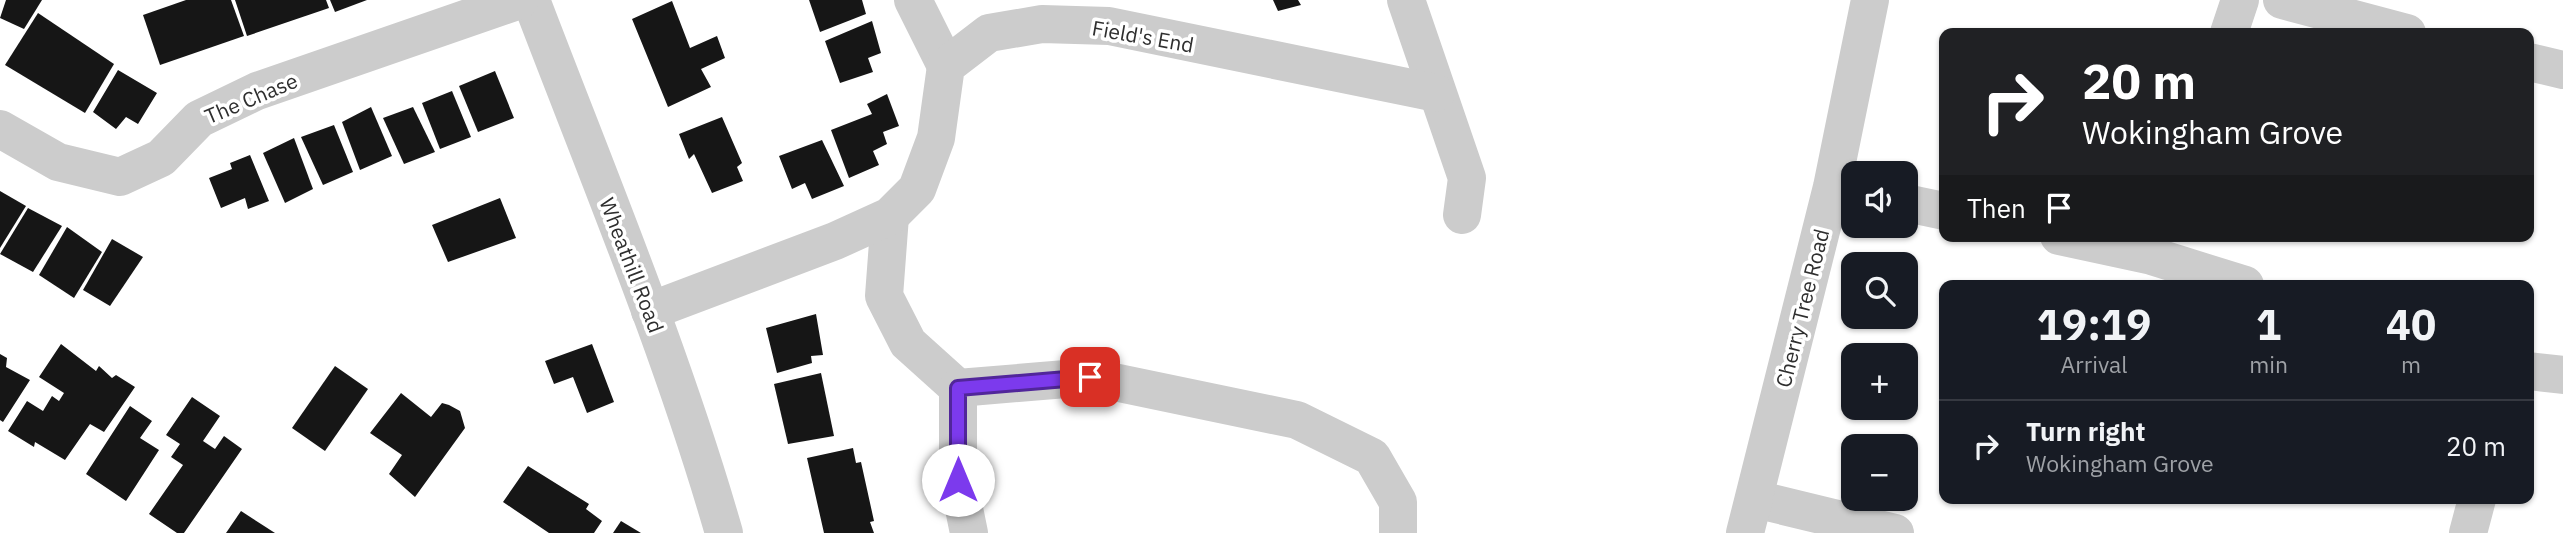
<!DOCTYPE html>
<html lang="en">
<head>
<meta charset="utf-8">
<style>
	body { margin:0; font-family:"IBM Plex Sans",sans-serif; background:#242831; color:#f1f3f6; height:100vh; display:flex; flex-direction:column; font-size:26px; white-space:nowrap }
	* { box-sizing:border-box; margin:0 }
	p { font-size:23px; color:#9ea1a6 }
	.icon { flex:none; width:38px; height:38px; fill:none; stroke:currentColor; stroke-width:2; stroke-linecap:round; stroke-linejoin:round }
	.map { position:relative; flex:1; overflow:hidden }
	.sheet { position:absolute; left:1939px; top:280px; width:595px; height:224px; display:flex; flex-direction:column; background:#171b24; border-radius:14px; box-shadow:0 2px 5px #0004 }
	.sheet>* { flex:none }
	.top-card { position:absolute; left:1939px; top:28px; width:595px; height:214px; border-radius:14px; box-shadow:0 2px 5px #0004; background:#202124; color:#fff; overflow:hidden }
	.controls { position:absolute; left:1841px; top:161px; display:grid; gap:14px }
	.controls a { display:grid; place-items:center; width:77px; height:77px; border-radius:14px; background:#171b24; box-shadow:0 2px 5px #0004; font-size:35px }
	.pin { position:absolute; display:grid; place-items:center; width:60px; height:60px; color:#fff; margin:-30px; border-radius:14px; box-shadow:0 4px 10px #0006 }
	.me { position:absolute; width:77px; margin:-38px; rotate:0deg; stroke-linejoin:round; filter:drop-shadow(0 0 5px #0008) }
	.turn { display:flex; align-items:center; gap:24px; height:147px; padding:0 28px; font-size:32px }
	.turn .icon { width:91px; height:91px; stroke-width:2.5 }
	.turn b { display:block; font-size:49px; line-height:60px }
	.then { display:flex; align-items:center; height:66px; padding:0 28px; background:#0003; gap:14px; font-size:26px }
	.eta { display:flex; justify-content:space-evenly; align-items:center; height:119px; text-align:center }
	.eta b { font-size:42px; font-weight:700; line-height:49px }
	ul { padding:0; list-style:none }
	li { display:flex; align-items:center; gap:21px; height:91px; padding:0 28px; border-top:2px solid #363941 }
	li div { flex:1 }
	li b { display:block; font-size:26px }
	li em { font-style:normal }
	.map>svg:first-child { display:block }
</style>
</head>
<body>
<div class="map">
<svg width="2563" height="533" viewBox="0 0 2563 533">
	<rect width="100%" height="100%" fill="#fff"/>
	<!-- building -->
	<g fill="#161616">
		<polygon points="6,0 42,0 24,29 0,18"/>
		<polygon points="186,0 231,0 244,36 160,65 143,15"/>
		<polygon points="235,0 326,0 329,8 247,36"/>
		<polygon points="330,0 367,0 335,12"/>
		<polygon points="809,0 862,0 866,14 820,32"/>
		<polygon points="1273,0 1298,0 1301,5 1278,11"/>
		<polygon points="672,1 690,48 717,36 725,58 701,69 711,87 668,107 632,19"/>
		<polygon points="38,13 114,64 85,113 5,65"/>
		<polygon points="872,21 881,53 868,58 873,72 840,83 825,41"/>
		<polygon points="118,70 157,93 138,124 126,117 116,129 93,112"/>
		<polygon points="495,71 514,118 478,132 459,86"/>
		<polygon points="452,91 471,137 440,149 422,103"/>
		<polygon points="887,94 899,126 883,132 887,144 873,151 879,165 849,178 831,130 872,114 867,104"/>
		<polygon points="371,107 392,156 360,170 342,122"/>
		<polygon points="413,107 435,152 404,164 383,118"/>
		<polygon points="722,117 742,163 737,167 743,181 712,193 694,154 689,159 679,134"/>
		<polygon points="334,125 353,172 323,185 301,137"/>
		<polygon points="294,138 313,189 285,203 263,153"/>
		<polygon points="822,140 844,186 812,199 805,183 792,189 779,156"/>
		<polygon points="250,155 269,201 248,209 245,198 221,208 209,178 232,169 230,163"/>
		<polygon points="0,191 26,206 0,248"/>
		<polygon points="500,198 516,238 448,262 432,225"/>
		<polygon points="28,208 62,226 33,272 0,254"/>
		<polygon points="67,227 102,252 74,298 39,275"/>
		<polygon points="112,239 143,257 110,306 83,290"/>
		<polygon points="816,314 823,355 811,356 812,363 777,373 766,328"/>
		<polygon points="61,344 96,371 99,366 112,378 116,375 135,387 104,432 90,424 65,460 35,442 34,447 8,431 27,401 43,411 52,396 59,401 64,393 39,377"/>
		<polygon points="592,344 614,402 587,413 573,377 554,384 545,361"/>
		<polygon points="0,354 7,358 6,367 30,380 3,422 0,420"/>
		<polygon points="335,366 368,389 325,451 292,428"/>
		<polygon points="821,373 834,436 788,444 774,384"/>
		<polygon points="401,393 431,417 442,403 449,405 460,411 465,428 415,497 389,474 402,455 370,433"/>
		<polygon points="192,397 220,416 203,441 215,449 224,436 242,449 184,533 177,533 149,514 183,465 171,457 180,444 166,435"/>
		<polygon points="130,406 152,421 140,438 159,450 126,501 86,474"/>
		<polygon points="853,448 856,463 861,462 874,521 870,522 874,533 824,533 807,458"/>
		<polygon points="528,466 589,504 586,509 602,521 594,533 549,533 503,502"/>
		<polygon points="241,511 275,533 226,533"/>
		<polygon points="621,521 641,533 613,533"/>
	</g>
	<g fill="none" stroke-linecap="round" stroke-linejoin="round">
		<!-- minor -->
		<g stroke="#ccc" stroke-width="38">
			<path d="M531,0C598,176 672,352 724,533"/>
			<polyline points="913,0 946,66"/>
			<polyline points="1406,0 1467,178 1462,215"/>
			<polyline points="2282,0 2407,33"/>
			<polyline points="2229,33 2240,0"/>
			<polyline points="2529,62 2563,70"/>
			<polyline points="0,129 58,162 120,177 161,158 199,119 257,91 520,0"/>
			<polyline points="1906,203 1944,211"/>
			<polyline points="890,216 884,296 908,343 958,388 1090,377 1297,420 1372,457 1398,502 1398,533"/>
			<polyline points="2059,236 2152,256 2245,285"/>
			<polyline points="650,311 835,241 890,216 917,189 936,138 946,66 989,33 1042,24 1109,26 1436,93"/>
			<polyline points="2529,371 2563,375"/>
			<polyline points="958,388 958,479 969,533"/>
			<polyline points="1755,499 1895,533"/>
			<polyline points="1745,533 1832,187 1870,0"/>
			<polyline points="2468,533 2477,499"/>
		</g>
	</g>
	<g fill="none" stroke-linecap="round" stroke-linejoin="round">
		<defs>
			<polyline id="route" points="958,480 958,388 1090,377"/>
		</defs>
		<!-- route casing -->
		<use href="#route" stroke="#51269a" stroke-width="18"/>
		<!-- route -->
		<use href="#route" stroke="#7c3aed" stroke-width="12"/>
	</g>
	<g text-anchor="middle" dominant-baseline="central" stroke-width="7" stroke-linejoin="round" paint-order="stroke">
		<!-- street labels -->
		<g font-size="21" fill="#2f2f2f" stroke="#fff">
			<text transform="translate(1143 36) rotate(10)">Field's End</text>
			<text transform="translate(251 98) rotate(-23)">The Chase</text>
			<text transform="translate(632 265) rotate(69)">Wheathill Road</text>
			<text transform="translate(1802 308) rotate(-76)">Cherry Tree Road</text>
		</g>
	</g>
</svg>
<div class="controls">
<a><svg class="icon" aria-label="sound" viewBox="0 0 24 24"><path d="M4 9h4l5-4v14l-5-4H4zM17 9q2 3 0 6"/></svg></a>
<a><svg class="icon" aria-label="search" viewBox="0 0 24 24"><circle cx="10" cy="10" r="6"/><path d="M15 15l6 6"/></svg></a>
<a>+</a>
<a>−</a>
</div>
<div class="pin" style="left:1090px;top:377px;background:#d93025"><svg class="icon" aria-label="arrive" viewBox="0 0 24 24"><path d="M6 21V4h12l-3 4 3 4H6"/></svg></div>
<svg class="me" style="left:958px;top:480px" viewBox="-20 -20 40 40"><circle r="19" fill="#fff"/><path d="M0-13L10 11 0 6-10 11z" fill="#7c3aed"/></svg>
<div class="top-card">
<div class="turn"><svg class="icon" aria-label="right" viewBox="0 0 24 24"><path d="M7 20v-9h11M14 6l5 5-5 5"/></svg><div><b>20 m</b>Wokingham Grove</div></div>
<div class="then">Then<svg class="icon" aria-label="arrive" viewBox="0 0 24 24"><path d="M6 21V4h12l-3 4 3 4H6"/></svg></div>
</div>
<section class="sheet">
<div class="eta">
<div><b>19:19</b><p>Arrival</p></div>
<div><b>1</b><p>min</p></div>
<div><b>40</b><p>m</p></div>
</div>
<ul>
<li><svg class="icon" aria-label="right" viewBox="0 0 24 24"><path d="M7 20v-9h11M14 6l5 5-5 5"/></svg><div><b>Turn right</b><p>Wokingham Grove</p></div><em>20 m</em></li>
</ul>
</section>
</div>
</body>
</html>
